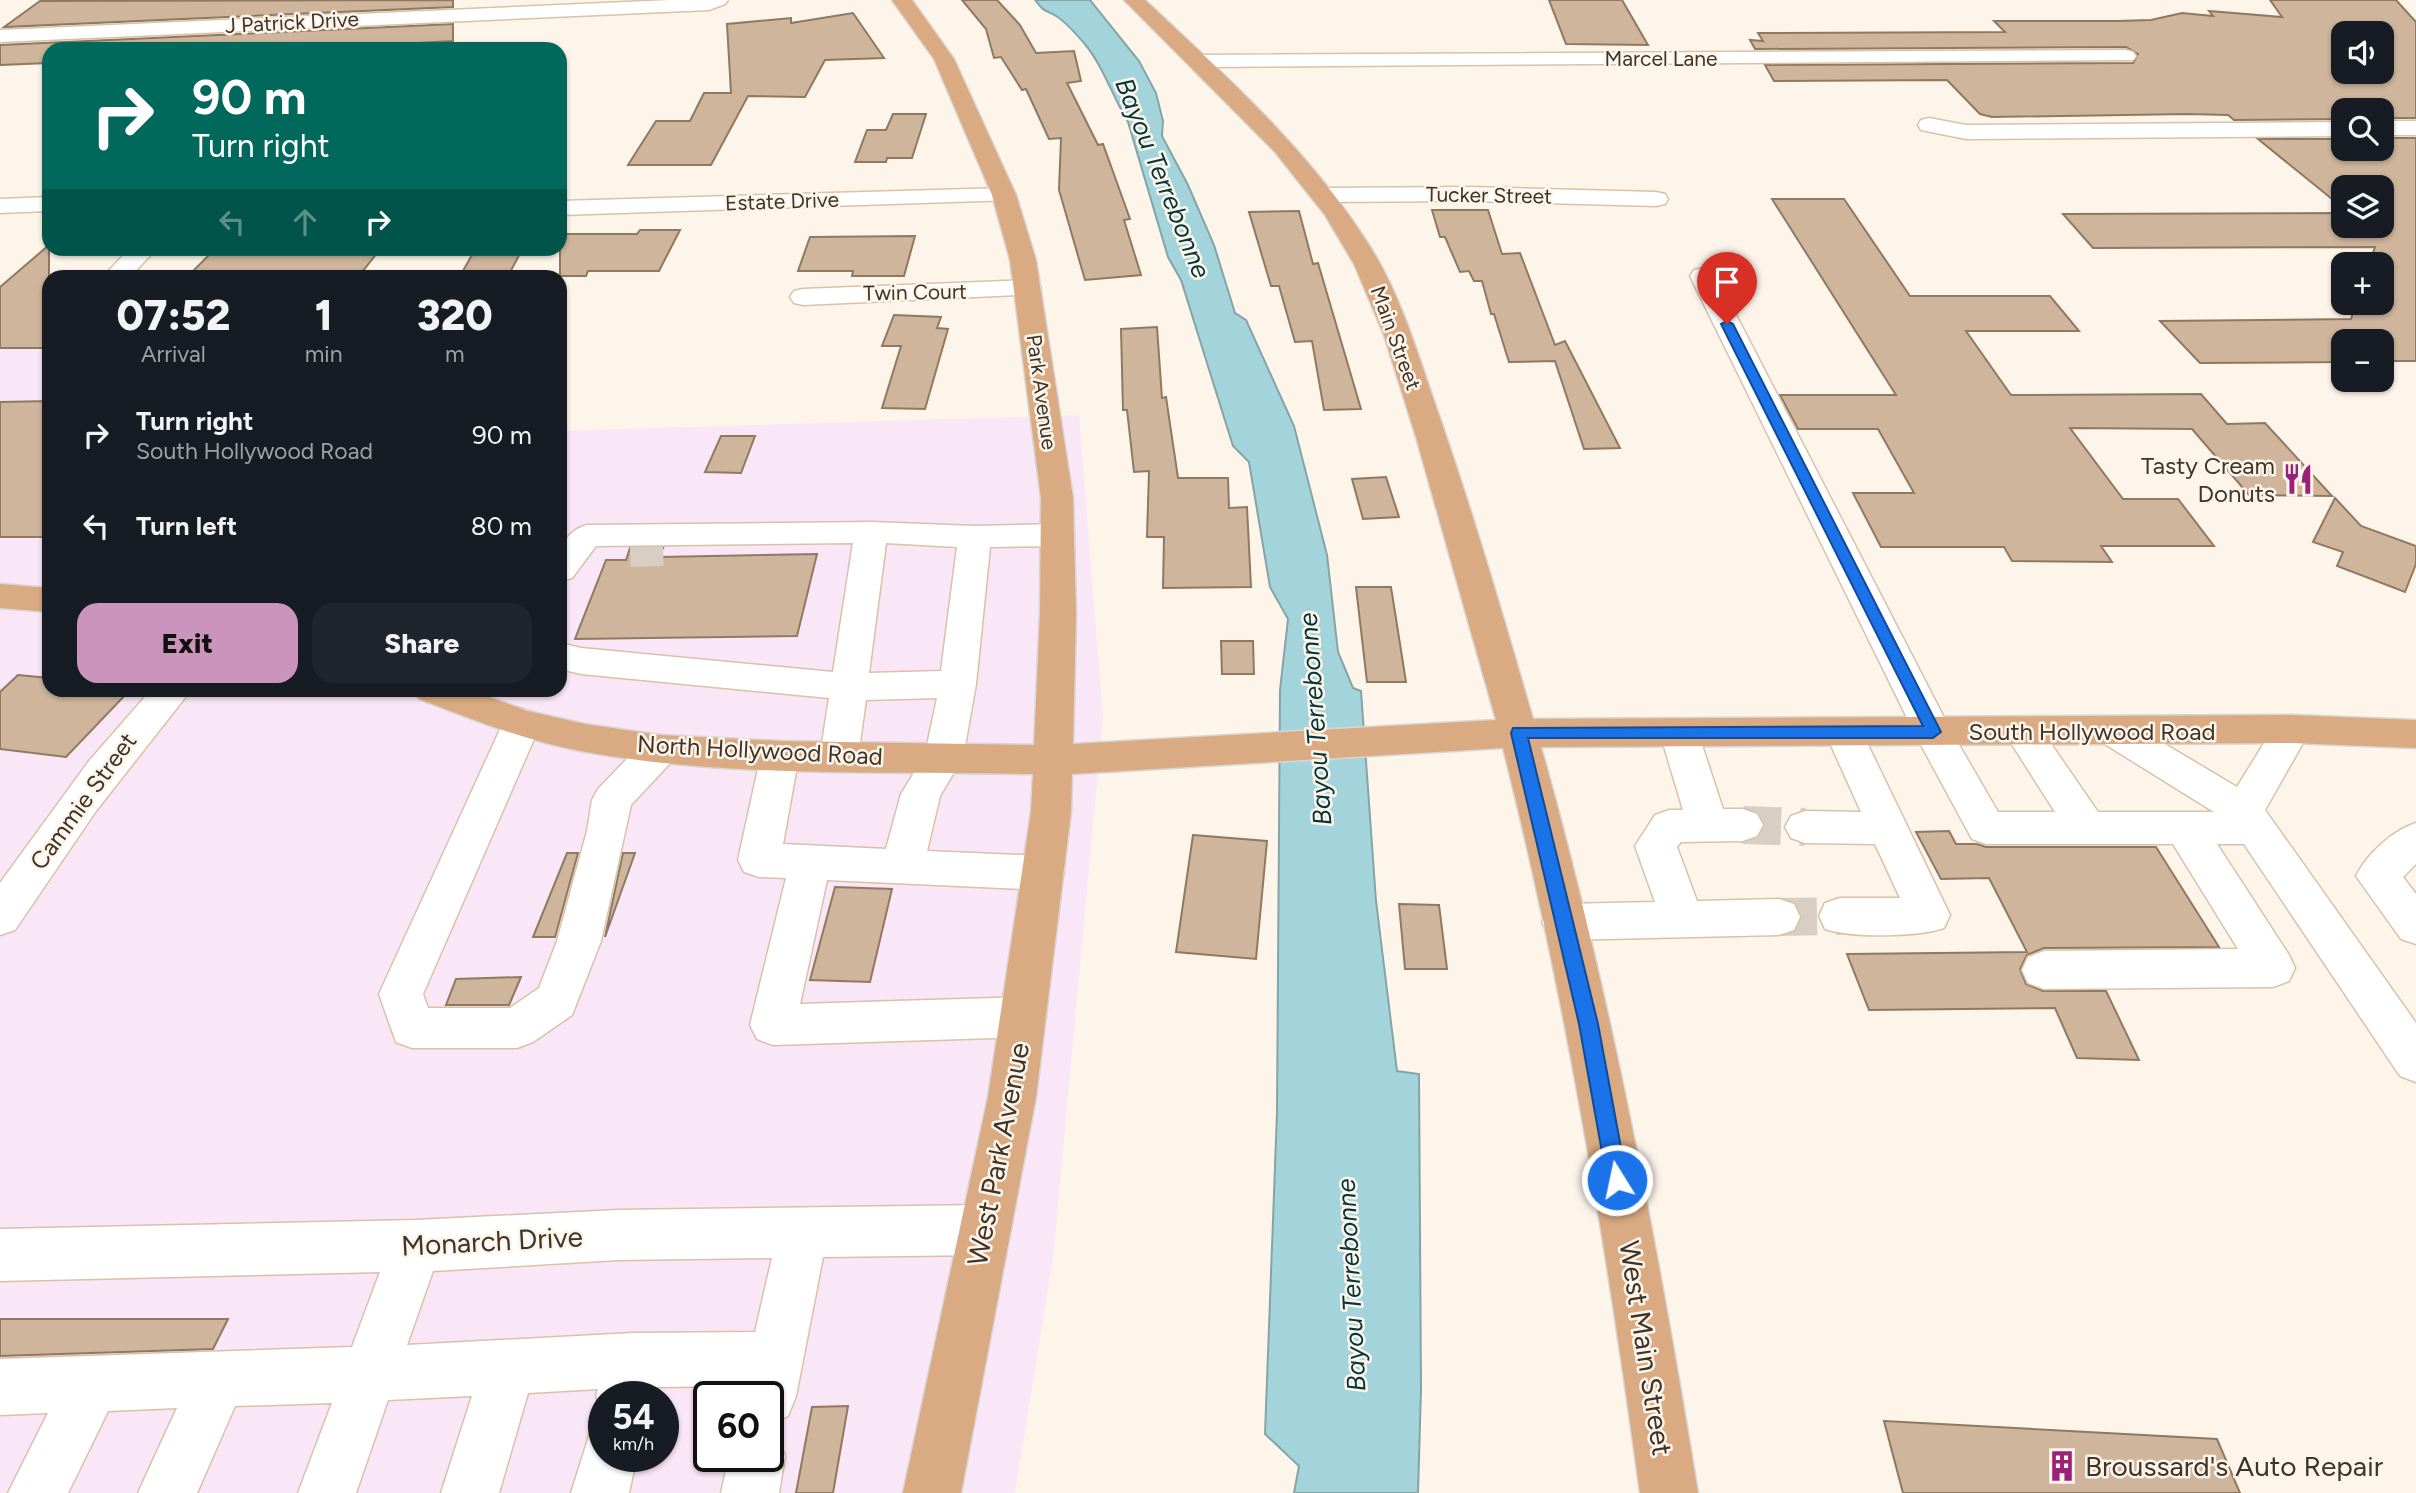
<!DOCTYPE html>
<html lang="en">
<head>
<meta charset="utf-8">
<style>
	body { margin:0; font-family:Figtree,sans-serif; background:#20242c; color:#f1f3f6; height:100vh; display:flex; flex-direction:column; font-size:26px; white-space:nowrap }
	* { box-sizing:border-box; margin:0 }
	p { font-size:23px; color:#9ea1a6 }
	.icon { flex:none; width:38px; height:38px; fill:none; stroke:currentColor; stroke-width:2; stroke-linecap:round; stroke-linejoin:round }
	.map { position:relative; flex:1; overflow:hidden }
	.sheet { position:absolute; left:42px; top:270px; width:525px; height:427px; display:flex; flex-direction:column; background:#171b24; border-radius:21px; box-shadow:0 2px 5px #0004 }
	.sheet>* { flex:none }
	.top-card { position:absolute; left:42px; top:42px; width:525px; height:214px; border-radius:21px; box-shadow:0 2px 5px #0004; background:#00695c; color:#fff; overflow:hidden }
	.fabs { position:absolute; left:2331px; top:21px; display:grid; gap:14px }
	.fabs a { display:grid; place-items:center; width:63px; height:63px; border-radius:14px; background:#171b24; box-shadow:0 2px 5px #0004; font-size:35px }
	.speed { position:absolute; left:588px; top:1381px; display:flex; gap:14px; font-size:35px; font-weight:700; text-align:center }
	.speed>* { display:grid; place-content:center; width:91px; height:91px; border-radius:50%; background:#171b24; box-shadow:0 2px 5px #0004; line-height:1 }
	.speed small { font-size:18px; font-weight:400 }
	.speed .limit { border:4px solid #111; border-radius:10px; background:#fff; color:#111 }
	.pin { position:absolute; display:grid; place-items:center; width:60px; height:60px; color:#fff; margin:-72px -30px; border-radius:50% 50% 50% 0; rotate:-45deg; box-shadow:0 0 7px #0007 }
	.pin .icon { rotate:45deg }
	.me { position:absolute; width:77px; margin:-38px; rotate:350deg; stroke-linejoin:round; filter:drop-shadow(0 0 5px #0008) }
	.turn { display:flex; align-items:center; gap:24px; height:147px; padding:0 35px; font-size:32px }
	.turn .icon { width:91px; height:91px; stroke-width:2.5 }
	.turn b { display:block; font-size:49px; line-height:60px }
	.lanes { display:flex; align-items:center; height:66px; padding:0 35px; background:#0003; justify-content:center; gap:35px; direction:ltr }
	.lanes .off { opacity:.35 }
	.eta { display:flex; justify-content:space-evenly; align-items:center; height:119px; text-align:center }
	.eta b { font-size:42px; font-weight:800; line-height:49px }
	.cta { display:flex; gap:14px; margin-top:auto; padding:14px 35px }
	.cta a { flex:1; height:80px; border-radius:21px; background:#ca94bd; color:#111; font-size:28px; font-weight:800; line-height:80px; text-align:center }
	.cta a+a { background:#20242c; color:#f1f3f6 }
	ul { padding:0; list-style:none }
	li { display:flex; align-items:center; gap:21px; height:91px; padding:0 35px }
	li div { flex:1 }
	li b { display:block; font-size:26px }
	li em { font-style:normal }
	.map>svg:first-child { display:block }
</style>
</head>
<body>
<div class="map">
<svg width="2416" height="1493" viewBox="0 0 2416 1493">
	<rect width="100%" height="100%" fill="#fef5ea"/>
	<!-- industrial -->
	<path fill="#f9e6f6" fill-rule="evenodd" d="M49,304V690H560V431L1079,415L1103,717L1053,1259L1015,1493H0V305ZM604,1396H663V1456H604ZM709,1396H768V1456H709Z"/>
	<!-- water -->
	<path fill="#a3d4db" stroke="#85a4a6" stroke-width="2" d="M1035,0H1090L1139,61L1156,93L1163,121L1162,136L1188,185L1214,245L1235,313L1246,320L1294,426L1327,555L1338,652L1353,688L1361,691L1376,901L1397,1071L1419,1074L1421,1389L1418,1493H1294L1299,1466L1265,1434L1277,1113L1280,690L1288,619L1270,587L1249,462L1233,446L1181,280L1168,257L1128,122C1112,96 1104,67 1084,43C1077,35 1066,22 1056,16C1044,9 1045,13 1035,0Z"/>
	<!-- building -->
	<g fill="#ceb59c" stroke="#907961" stroke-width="2" fill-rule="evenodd">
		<polygon points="453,0 453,7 4,27 40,1"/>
		<polygon points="962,0 997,0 1020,25 1036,53 1074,51 1081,81 1067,83 1098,145 1103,144 1130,219 1124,220 1141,275 1085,280 1059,190 1061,138 1049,139 1026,89 1022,90 1001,57 994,58 986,29"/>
		<polygon points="1549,0 1622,0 1648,45 1566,44"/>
		<path d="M2270,0H2396L2416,22V118H2382V110H2343V119L2234,120L2228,115L2187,114L1992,117L1980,114L1947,80L1774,81L1765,65L2133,63L2138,54L2126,47L1755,49L1750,40L1763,41L1758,33L2005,32L1994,21H2118L2151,20L2182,13L2213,16L2209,11L2282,17ZM2343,33H2382V72H2343Z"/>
		<polygon points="853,13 884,58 825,60 805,97 748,96 711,165 628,165 656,121 690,121 704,93 731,93 727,24 791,18 791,23"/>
		<polygon points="453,24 453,41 313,49 49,49 49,63 0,65 0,45"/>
		<polygon points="893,114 926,114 912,158 887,158 886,162 855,162 867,130 886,130"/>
		<polygon points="2382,138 2416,138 2416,361 2382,361 2382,341 2343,341 2343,362 2200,363 2160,321 2351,319 2356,303 2382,303 2382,264 2369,264 2375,247 2093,248 2063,214 2343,213 2343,226 2382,226 2382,187 2343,187 2343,208 2258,139 2343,139 2343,149 2382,149"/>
		<polygon points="1772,199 1844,199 1910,296 2050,296 2079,331 1966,331 2011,395 2201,394 2227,424 2265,423 2332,496 2249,495 2192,429 2070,428 2123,499 2178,499 2214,546 2101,546 2112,562 2012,561 2004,547 1881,547 1853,493 1914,493 1878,429 1798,429 1780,395 1896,395"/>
		<polygon points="1432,210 1488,210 1502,254 1520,253 1555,345 1565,341 1620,448 1584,449 1555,361 1509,362 1494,314 1491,314 1482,281 1474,281 1469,271 1460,272 1445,237 1440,237"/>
		<polygon points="1299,211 1313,264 1318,263 1361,409 1324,410 1312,341 1295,342 1279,286 1271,286 1249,212"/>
		<polygon points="640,230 680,230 659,271 588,271 586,276 560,276 560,234 637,234"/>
		<polygon points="915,236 904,276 852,276 853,271 798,271 810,237"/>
		<polygon points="49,245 49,348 0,348 0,287"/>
		<polygon points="216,248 381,248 359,276 188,276"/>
		<polygon points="476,248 523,248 508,276 460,276"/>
		<polygon points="894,315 941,317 937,328 948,329 925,409 882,408 901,346 882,346"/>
		<polygon points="1157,327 1162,398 1166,397 1178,478 1228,478 1229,508 1247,507 1251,587 1163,588 1164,537 1147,537 1149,471 1134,472 1127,410 1123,410 1121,329"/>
		<polygon points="49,401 49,537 0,537 0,402"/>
		<polygon points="721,436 755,436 741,473 705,472"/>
		<polygon points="1386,477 1399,517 1363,519 1352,479"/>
		<polygon points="2335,498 2361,526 2416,546 2416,564 2405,592 2337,566 2343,552 2313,542"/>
		<polygon points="630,548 663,548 659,557 817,554 797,636 575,639 606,560 626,560"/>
		<polygon points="1356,587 1391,587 1406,682 1367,682"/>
		<polygon points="1221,641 1253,641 1254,674 1222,674"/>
		<polygon points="18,675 49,678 49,690 130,690 66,757 0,749 0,692"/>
		<polygon points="1949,831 1956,844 1977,844 1986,847 2156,847 2219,947 2044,948 2027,955 2020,969 2026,984 2043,991 2106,991 2139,1060 2077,1058 2055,1008 1869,1010 1847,954 2027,952 1989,878 1941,879 1916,832"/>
		<polygon points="1193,835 1267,841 1256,959 1176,952"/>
		<polygon points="567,853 578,853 555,937 533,937"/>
		<polygon points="623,853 635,853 605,937"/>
		<polygon points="835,887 892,889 870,982 810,980"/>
		<polygon points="1399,904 1439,905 1447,969 1405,969"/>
		<polygon points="521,977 509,1005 446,1005 456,979"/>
		<polygon points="0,1319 228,1319 213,1349 0,1356"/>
		<polygon points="848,1406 833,1493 796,1493 812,1407"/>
		<polygon points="1884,1421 2217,1439 2240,1493 1903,1493"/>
	</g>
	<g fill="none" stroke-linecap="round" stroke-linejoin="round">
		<!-- minor-tunnel -->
		<g stroke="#d8cec4" stroke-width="38" stroke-dasharray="38 19" stroke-linecap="butt">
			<polyline points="630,548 663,547"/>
			<polyline points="1743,825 1805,827"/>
			<polyline points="1779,917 1840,916"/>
		</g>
		<defs>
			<g id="minor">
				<polygon points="670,0 728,0 725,4 709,10 0,42 0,30"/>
				<polygon points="2126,50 2133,52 2136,56 2133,60 1197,67 1190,65 1187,61 1190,57 1197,55"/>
				<polygon points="1929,118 1966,125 2343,122 2343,136 1966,139 1921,130 1918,125 1921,120"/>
				<rect x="2382" y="121" width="34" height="14"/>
				<polygon points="1469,187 1656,192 1665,194 1668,199 1665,204 1656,206 1469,201 1323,202 1314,200 1311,195 1314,190 1323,188"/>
				<polygon points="1004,188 1013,190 1016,195 1013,200 560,215 560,201"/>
				<polygon points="49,197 49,211 0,213 0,199"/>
				<polygon points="130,248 157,248 131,276 104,276"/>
				<polygon points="1703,268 1712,270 1716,276 1951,731 1998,812 2055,812 2004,732 2010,722 2023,718 2036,722 2098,812 2214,812 2100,741 2094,731 2100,721 2113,717 2126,721 2237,787 2279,719 2292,715 2305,719 2311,729 2265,810 2416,1023 2416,1082 2400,1076 2244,844 2217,844 2289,955 2295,968 2289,981 2273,987 2044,989 2028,983 2022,970 2028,957 2044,951 2238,949 2173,844 1986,844 1972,839 1914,732 1690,276 1694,270"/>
				<polygon points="1028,280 1037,282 1041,288 1037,294 803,305 794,303 790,297 794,291 803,289"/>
				<path d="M871,522L975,526L1057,524L1069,528L1074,535L1069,542L1057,546L990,547L976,684L963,757L940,796L927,851L1043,856L1058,861L1064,873L1058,885L1043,890L827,880L800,1004L1023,997L1039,1003L1046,1017L1039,1031L1023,1037L773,1045L757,1039L750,1025L786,878L759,877L744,872L738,860L761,755L766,745L780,741L794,745L799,755L783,844L886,849L901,794L925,755L937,698L866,700L858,756L853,766L839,770L825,766L820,756L829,698L581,674L560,669V643L581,648L833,672L853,543L596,546L572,578L560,581C560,556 559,533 587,525ZM886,543L957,547L941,671L869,673Z"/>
				<polygon points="151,690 191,690 96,811 15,930 0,935 0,883 89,761"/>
				<polygon points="522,709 535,713 541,723 423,994 428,1008 510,1008 539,988 557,941 587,831 592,800 598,789 646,739 660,735 674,739 679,749 674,759 631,805 601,941 572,1015 533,1042 517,1048 412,1048 396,1042 379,994 503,723 509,713"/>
				<path d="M1844,718L1857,722L1950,915L1944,928C1918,937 1851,938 1825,929L1819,916L1825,903L1840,898H1900L1875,844L1805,843L1791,838L1785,827L1791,816L1805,811L1861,812L1825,732L1831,722Z"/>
				<polygon points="1679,719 1692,723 1698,733 1723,809 1743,809 1757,814 1763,825 1757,836 1743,841 1681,842 1677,847 1697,901 1779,899 1794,904 1800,917 1794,930 1779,935 1564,940 1549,935 1542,922 1549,909 1564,904 1655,902 1635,846 1655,815 1669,810 1683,810 1660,733 1666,723"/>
				<path d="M2416,823V864L2403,877L2416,894V944L2401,939L2356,876C2367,854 2393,830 2416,823Z"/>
				<path d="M984,1205L1002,1212L1010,1230L1002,1248L984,1255L823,1257L796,1396L788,1416L768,1424V1396H741L742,1386L654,1387L651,1396H604V1414L596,1396L598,1389L528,1393L499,1493H441L472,1396L388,1400L356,1493H298L332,1403L235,1406L197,1493H138L177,1408L108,1411L68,1493H8L48,1413L0,1415V1359L352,1347L380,1272L0,1281V1229L416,1220L618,1210ZM772,1258L755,1332L633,1333L407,1345L433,1271L618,1260Z"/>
				<polygon points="604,1430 604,1456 637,1456 629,1493 571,1493 589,1436"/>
				<polygon points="768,1432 777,1436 785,1456 779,1493 721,1493 729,1456 768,1456"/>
			</g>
			<g id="major">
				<path d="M892,0H912L954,59L1016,195L1036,260L1073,498L1076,614L1073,744L1496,720L1416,437L1384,335L1354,264L1325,215L1275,152L1124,0H1145C1226,76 1309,150 1369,245C1399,292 1416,348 1434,401C1471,506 1502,612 1533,719L2292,715L2416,720V748L2292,743L1541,747C1610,992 1657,1242 1698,1493H1640C1606,1242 1565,993 1503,748L1072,774L1071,812L1036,1097L961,1493H903L988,1097L1031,812L1033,774C888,771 728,778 586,752C528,742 474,720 419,699L413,690H470L528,711L585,724L660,735L780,741L1034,745L1040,614L1041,498L1010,260L992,195L934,59Z"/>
				<polygon points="0,584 49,588 49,612 0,608"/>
			</g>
		</defs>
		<!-- minor casing -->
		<use href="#minor" stroke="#d9c2a7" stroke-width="3"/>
		<!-- major casing -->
		<use href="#major" stroke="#d8d6d4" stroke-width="3"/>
		<!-- minor -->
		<use href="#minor" fill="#fff" fill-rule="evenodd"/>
		<!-- major -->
		<use href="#major" fill="#daab82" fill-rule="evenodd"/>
	</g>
	<!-- route -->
	<polygon fill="#1a73e8" stroke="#114b97" stroke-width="2" points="1727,321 1733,324 1941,732 1933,738 1528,738 1598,1024 1627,1180 1624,1187 1617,1190 1610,1187 1607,1180 1579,1024 1511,733 1513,728 1923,726 1721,324"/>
	<!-- icons -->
	<defs>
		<symbol id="restaurant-bare" viewBox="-9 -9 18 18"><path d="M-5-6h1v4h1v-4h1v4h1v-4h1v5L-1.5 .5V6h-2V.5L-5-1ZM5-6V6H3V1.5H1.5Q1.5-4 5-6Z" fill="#9b2077" stroke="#fef5ea" stroke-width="2.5" paint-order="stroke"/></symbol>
		<symbol id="building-bare" viewBox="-9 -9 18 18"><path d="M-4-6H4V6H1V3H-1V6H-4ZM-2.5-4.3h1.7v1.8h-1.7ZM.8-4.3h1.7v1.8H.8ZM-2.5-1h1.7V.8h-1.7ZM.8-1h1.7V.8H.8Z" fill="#9b2077" stroke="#fef5ea" stroke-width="2.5" paint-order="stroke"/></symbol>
	</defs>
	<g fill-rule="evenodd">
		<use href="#restaurant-bare" x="2276" y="457" width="44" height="44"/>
		<use href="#building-bare" x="2040" y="1444" width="44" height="44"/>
	</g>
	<g text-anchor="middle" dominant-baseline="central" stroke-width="5" stroke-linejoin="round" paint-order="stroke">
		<!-- far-street labels -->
		<g font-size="21" fill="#3e342a" stroke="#fef5ea">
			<text transform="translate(292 22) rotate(-3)">J Patrick Drive</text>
			<text x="1661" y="58">Marcel Lane</text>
			<text transform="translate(1489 195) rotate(1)">Tucker Street</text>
			<text transform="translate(782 201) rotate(-2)">Estate Drive</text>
			<text transform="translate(915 292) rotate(-1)">Twin Court</text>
			<text transform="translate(1396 338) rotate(70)">Main Street</text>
			<text transform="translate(1042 392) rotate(82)">Park Avenue</text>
		</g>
		<!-- poi labels -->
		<g font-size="24" fill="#3e342a" stroke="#fef5ea" text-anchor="end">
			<text x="2275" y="465">Tasty Cream<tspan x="2275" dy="28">Donuts</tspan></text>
		</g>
		<!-- street labels -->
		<g font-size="24" fill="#3e342a" stroke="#fef5ea">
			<text x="2092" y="731">South Hollywood Road</text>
			<text transform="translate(760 750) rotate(3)">North Hollywood Road</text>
			<text transform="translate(83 801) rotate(-54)">Cammie Street</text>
		</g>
		<!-- water labels -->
		<g font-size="26" font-style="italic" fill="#04353b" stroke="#fef5ea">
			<text transform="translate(1163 178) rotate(68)">Bayou Terrebonne</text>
			<text transform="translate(1315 719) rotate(-94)">Bayou Terrebonne</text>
			<text transform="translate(1351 1285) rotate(-93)">Bayou Terrebonne</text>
		</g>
		<!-- near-street labels -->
		<g font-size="28" fill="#3e342a" stroke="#fef5ea">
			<text transform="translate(998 1154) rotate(-79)">West Park Avenue</text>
			<text transform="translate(492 1241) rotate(-3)">Monarch Drive</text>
			<text transform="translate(1646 1348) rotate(81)">West Main Street</text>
		</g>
		<!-- near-poi labels -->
		<g font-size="28" fill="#3e342a" stroke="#fef5ea" text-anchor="start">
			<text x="2085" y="1466">Broussard's Auto Repair</text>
		</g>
	</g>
</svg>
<div class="fabs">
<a><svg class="icon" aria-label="sound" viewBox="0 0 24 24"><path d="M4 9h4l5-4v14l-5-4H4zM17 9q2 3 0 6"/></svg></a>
<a><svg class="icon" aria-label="search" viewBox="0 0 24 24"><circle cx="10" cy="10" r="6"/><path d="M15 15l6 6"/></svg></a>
<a><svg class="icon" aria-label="layers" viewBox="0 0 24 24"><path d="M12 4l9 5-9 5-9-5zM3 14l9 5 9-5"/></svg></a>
<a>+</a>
<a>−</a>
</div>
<div class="speed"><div>54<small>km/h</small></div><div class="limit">60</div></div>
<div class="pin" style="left:1727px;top:324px;background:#d93025"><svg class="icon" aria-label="arrive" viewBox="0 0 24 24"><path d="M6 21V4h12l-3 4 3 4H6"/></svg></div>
<svg class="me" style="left:1617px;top:1180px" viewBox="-20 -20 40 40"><circle r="17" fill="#1a73e8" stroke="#fff" stroke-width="3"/><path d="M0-11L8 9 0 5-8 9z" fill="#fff"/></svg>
<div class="top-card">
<div class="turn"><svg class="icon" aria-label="right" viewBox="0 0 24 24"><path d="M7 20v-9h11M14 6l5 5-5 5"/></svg><div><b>90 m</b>Turn right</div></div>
<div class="lanes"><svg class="icon off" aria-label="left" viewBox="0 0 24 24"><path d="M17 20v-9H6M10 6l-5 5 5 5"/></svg><svg class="icon off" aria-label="ahead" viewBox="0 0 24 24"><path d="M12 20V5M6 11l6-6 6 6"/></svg><svg class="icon" aria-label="right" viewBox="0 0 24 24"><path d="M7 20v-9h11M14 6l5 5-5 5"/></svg></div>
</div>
<section class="sheet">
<div class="eta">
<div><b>07:52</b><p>Arrival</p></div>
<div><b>1</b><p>min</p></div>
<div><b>320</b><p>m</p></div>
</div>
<ul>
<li><svg class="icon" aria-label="right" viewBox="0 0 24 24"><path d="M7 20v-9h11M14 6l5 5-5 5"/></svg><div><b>Turn right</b><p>South Hollywood Road</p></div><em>90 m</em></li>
<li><svg class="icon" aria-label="left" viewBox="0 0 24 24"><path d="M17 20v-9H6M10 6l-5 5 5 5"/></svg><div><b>Turn left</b></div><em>80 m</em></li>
</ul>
<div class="cta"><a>Exit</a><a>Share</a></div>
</section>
</div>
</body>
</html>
